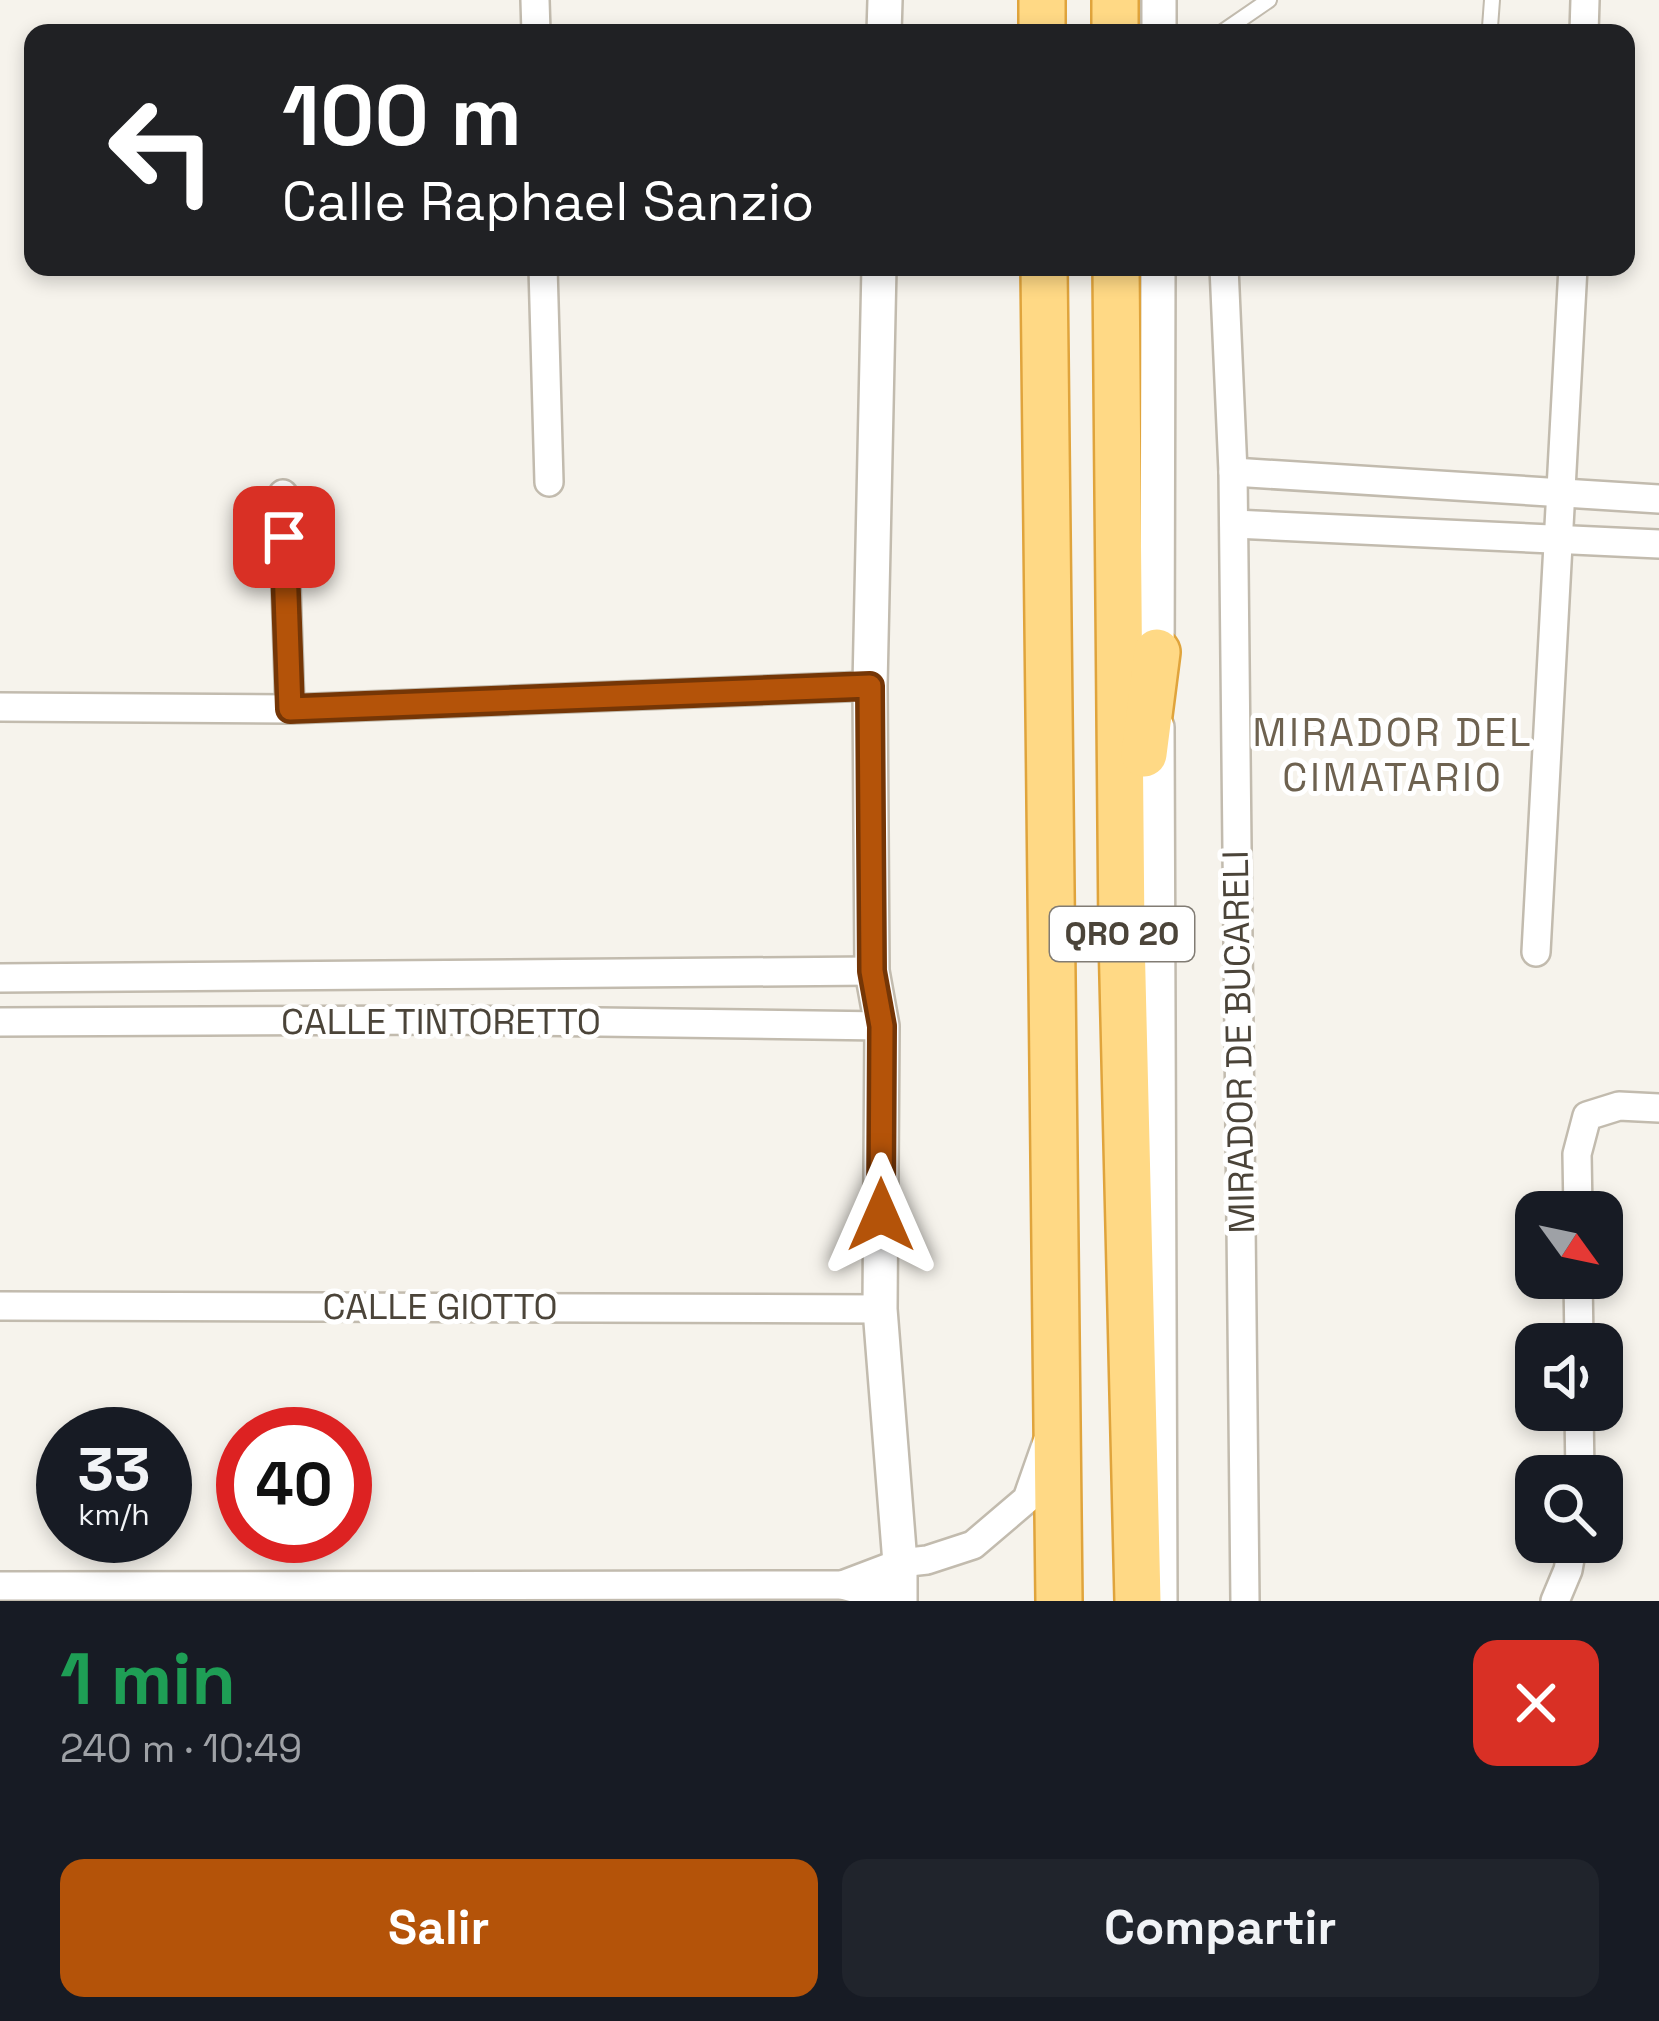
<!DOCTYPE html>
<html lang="es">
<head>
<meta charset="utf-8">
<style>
	body { margin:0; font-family:"Space Grotesk",sans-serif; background:#20242c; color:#f1f3f6; height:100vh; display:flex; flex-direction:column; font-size:45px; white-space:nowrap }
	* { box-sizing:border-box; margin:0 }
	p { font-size:39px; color:#9ea1a6 }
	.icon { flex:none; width:66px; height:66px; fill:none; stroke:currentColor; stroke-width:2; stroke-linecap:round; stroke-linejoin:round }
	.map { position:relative; height:1601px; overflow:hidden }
	.sheet { display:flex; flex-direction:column; background:#171b24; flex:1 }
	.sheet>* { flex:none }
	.guide { position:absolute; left:24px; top:24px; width:1611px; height:252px; border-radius:24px; box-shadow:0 6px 18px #0003; background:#202124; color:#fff; overflow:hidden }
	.needle { width:78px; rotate:123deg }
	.buttons { position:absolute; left:1515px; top:1191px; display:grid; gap:24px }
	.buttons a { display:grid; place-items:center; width:108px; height:108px; border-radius:24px; background:#171b24; box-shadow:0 6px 18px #0003; font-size:60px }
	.speed { position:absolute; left:36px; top:1407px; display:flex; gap:24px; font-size:60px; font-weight:700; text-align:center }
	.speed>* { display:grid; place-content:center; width:156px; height:156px; border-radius:50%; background:#171b24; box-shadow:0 6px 18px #0003; line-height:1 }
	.speed small { font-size:30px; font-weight:400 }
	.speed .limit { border:18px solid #d22; background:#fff; color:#111 }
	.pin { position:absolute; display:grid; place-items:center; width:102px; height:102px; color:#fff; margin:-51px; border-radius:24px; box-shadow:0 6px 18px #0006 }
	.me { position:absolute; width:132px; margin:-66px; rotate:0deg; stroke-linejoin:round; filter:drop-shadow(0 0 9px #0008) }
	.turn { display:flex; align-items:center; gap:42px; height:252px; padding:0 60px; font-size:54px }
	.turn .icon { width:156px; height:156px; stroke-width:2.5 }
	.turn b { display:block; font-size:84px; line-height:102px }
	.round { display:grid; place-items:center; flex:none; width:126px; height:126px; border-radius:24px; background:#20242c }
	.summary { display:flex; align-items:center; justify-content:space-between; height:204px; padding:0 60px }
	h1 { font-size:72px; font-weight:700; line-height:90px; color:#1e9e55 }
	.cta { display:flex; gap:24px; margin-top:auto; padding:24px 60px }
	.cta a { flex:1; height:138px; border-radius:24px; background:#b45309; color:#fff; font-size:48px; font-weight:700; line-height:138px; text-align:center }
	.cta a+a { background:#20242c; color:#f1f3f6 }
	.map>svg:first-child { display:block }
</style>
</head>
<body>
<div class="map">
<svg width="1659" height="1601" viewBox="0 0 1659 1601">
	<rect width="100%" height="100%" fill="#f6f3ec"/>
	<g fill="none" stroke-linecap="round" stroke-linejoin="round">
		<defs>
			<g id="service">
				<polyline points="1490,27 1492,0"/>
				<polyline points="1221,33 1269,0"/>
			</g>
			<g id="minor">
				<polyline points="535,0 536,33"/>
				<polyline points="1584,33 1585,0"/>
				<polyline points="543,267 549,482"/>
				<polyline points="1224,267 1233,472 1245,1601"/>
				<polyline points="1233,472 1659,499"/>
				<polyline points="283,494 290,709"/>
				<polyline points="1234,524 1659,544"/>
				<polyline points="0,707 290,709 870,686"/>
				<polyline points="1536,952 1573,267"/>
				<polyline points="0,978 872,971"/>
				<polyline points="0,1022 449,1020 882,1026"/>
				<polyline points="1578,1212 1577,1154 1587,1116 1619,1106 1659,1108"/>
				<polyline points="1578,1278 1579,1344"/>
				<polyline points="0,1306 880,1309"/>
				<polyline points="1579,1410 1580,1476"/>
				<polyline points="842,1585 900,1563 927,1560 973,1545 1027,1499 1047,1442"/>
				<polyline points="0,1586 842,1585 902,1601"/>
				<polyline points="1555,1601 1568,1570 1573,1542"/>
			</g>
			<g id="tertiary">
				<polyline points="884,33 885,0"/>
				<polyline points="1159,33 1159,0"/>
				<polyline points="879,267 870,686 872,971 882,1026 880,1309 900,1563 900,1601"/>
				<polyline points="1157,675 1158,267"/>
				<polyline points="1157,727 1160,1601"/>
			</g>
			<g id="trunk">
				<polyline points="1042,0 1042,33"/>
				<polyline points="1115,0 1115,33"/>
				<polyline points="1044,267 1059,1601"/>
				<polyline points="1116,267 1122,936 1138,1601"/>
				<polyline points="1144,754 1157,652"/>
			</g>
		</defs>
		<!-- service casing -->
		<use href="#service" stroke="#c2bbae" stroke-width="18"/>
		<!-- minor casing -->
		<use href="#minor" stroke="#c2bbae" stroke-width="32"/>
		<!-- tertiary casing -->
		<use href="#tertiary" stroke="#c2bbae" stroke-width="38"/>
		<!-- trunk casing -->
		<use href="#trunk" stroke="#e0a43c" stroke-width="50"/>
		<!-- service -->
		<use href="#service" stroke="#fff" stroke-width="14"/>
		<!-- minor -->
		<use href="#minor" stroke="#fff" stroke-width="27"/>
		<!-- tertiary -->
		<use href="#tertiary" stroke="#fff" stroke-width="33"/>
		<!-- trunk -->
		<use href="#trunk" stroke="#ffd985" stroke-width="45"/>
	</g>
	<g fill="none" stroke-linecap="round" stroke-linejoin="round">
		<defs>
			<polyline id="route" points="284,537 290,709 870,686 872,971 882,1026 881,1215"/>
		</defs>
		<!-- route casing -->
		<use href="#route" stroke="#753606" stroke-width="30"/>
		<!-- route -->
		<use href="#route" stroke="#b45309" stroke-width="21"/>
	</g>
	<g text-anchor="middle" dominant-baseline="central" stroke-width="10" stroke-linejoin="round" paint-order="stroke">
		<!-- shield labels -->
		<rect fill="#fff" stroke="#817c74" stroke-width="3" x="1050" y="907" width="144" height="54" rx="9"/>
		<g font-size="33" font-weight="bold" fill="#4b4439">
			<text x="1122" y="934">QRO 20</text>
		</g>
		<!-- street labels -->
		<g font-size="36" fill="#4b4439" stroke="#fff">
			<text x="441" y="1022">CALLE TINTORETTO</text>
			<text transform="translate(1239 1042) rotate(-91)">MIRADOR DE BUCARELI</text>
			<text x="440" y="1307">CALLE GIOTTO</text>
		</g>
		<!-- neighbourhood labels -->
		<g font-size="39" letter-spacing="3" fill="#6e6250" stroke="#fff">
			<text x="1393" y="732">MIRADOR DEL<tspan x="1393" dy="45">CIMATARIO</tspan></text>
		</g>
	</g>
</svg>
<div class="buttons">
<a><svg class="needle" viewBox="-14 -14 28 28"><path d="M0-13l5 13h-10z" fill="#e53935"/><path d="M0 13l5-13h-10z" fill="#9ea1a6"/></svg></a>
<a><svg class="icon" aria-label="sound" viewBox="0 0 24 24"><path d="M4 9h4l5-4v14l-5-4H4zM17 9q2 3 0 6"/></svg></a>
<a><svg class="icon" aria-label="search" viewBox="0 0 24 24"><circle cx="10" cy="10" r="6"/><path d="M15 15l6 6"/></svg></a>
</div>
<div class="speed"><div>33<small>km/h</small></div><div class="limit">40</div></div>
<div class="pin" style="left:284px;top:537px;background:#d93025"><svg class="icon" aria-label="arrive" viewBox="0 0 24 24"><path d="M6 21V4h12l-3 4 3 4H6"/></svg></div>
<svg class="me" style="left:881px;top:1215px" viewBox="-20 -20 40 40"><path d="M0-17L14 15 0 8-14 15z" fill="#b45309" stroke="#fff" stroke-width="4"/></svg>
<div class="guide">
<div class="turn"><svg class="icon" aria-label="left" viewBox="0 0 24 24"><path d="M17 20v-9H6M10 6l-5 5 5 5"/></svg><div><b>100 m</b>Calle Raphael Sanzio</div></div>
</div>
</div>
<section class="sheet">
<div class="summary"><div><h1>1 min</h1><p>240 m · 10:49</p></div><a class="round" style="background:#d93025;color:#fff"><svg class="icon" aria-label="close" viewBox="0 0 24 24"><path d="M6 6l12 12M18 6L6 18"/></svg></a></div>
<div class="cta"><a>Salir</a><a>Compartir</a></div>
</section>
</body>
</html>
